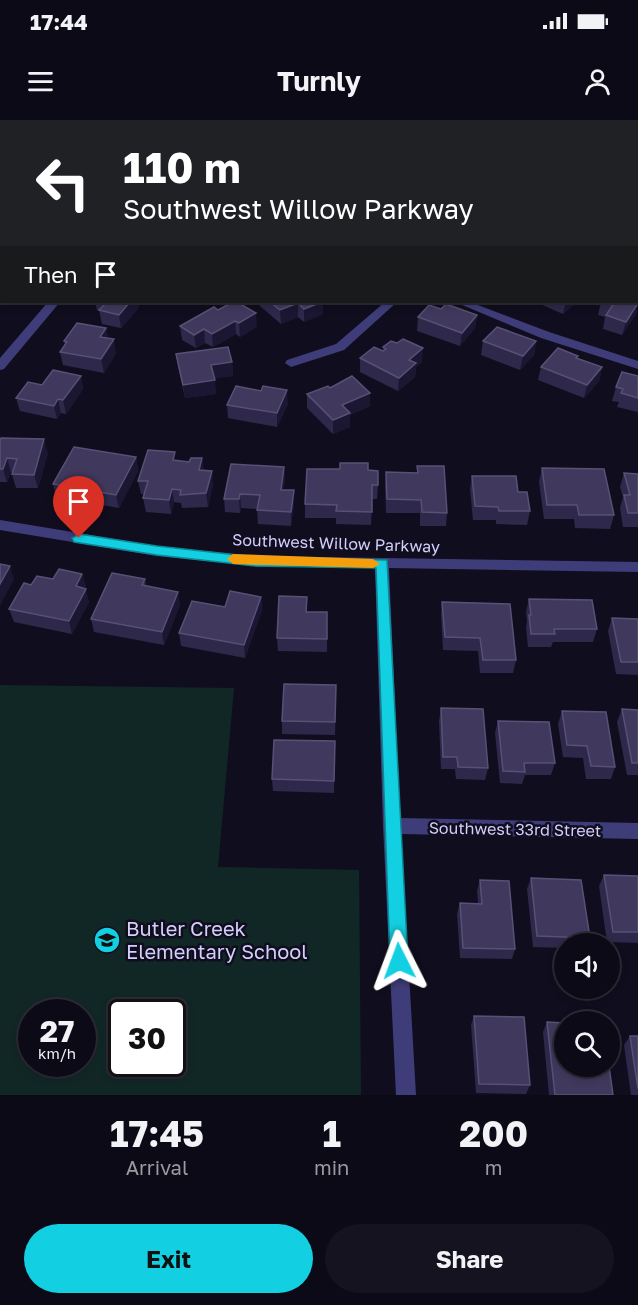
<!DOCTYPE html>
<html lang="en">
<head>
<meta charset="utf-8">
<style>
	body { margin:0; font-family:"Golos Text",sans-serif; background:#15131f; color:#f1f3f6; height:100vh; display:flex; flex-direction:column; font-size:22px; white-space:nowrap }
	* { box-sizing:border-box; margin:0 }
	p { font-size:20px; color:#9a9aa1 }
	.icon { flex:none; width:33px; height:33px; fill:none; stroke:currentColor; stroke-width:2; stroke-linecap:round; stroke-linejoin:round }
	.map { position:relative; height:975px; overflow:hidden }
	.details { display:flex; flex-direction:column; background:#0c0a16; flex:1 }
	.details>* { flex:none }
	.top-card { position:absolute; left:0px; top:0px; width:639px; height:183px; box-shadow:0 3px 9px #0003,0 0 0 2px #2c2b35; background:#202124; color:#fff; overflow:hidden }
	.tools { position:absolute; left:554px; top:813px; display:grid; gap:12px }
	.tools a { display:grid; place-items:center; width:66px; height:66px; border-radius:50%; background:#0c0a16; box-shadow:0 3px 9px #0003,0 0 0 2px #2c2b35; font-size:30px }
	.speed { position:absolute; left:18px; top:879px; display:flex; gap:12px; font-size:30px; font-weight:700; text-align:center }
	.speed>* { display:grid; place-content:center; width:78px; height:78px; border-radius:50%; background:#0c0a16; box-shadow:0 3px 9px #0003,0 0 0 2px #2c2b35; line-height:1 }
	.speed small { font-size:15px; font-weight:400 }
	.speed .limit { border:3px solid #111; border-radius:9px; background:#fff; color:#111 }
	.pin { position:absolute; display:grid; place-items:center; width:51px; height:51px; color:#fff; margin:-62px -26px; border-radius:50% 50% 50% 0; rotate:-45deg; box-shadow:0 0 6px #0007 }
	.pin .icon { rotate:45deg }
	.me { position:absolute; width:66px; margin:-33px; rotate:357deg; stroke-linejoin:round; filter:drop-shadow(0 0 4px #0008) }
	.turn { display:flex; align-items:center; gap:21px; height:126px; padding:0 24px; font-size:27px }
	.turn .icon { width:78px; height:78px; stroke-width:2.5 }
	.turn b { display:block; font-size:42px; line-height:51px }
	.then { display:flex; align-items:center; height:57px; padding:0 24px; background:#0003; gap:12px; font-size:22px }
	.eta { display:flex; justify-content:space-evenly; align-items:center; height:102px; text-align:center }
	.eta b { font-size:36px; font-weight:700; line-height:42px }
	.action { display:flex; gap:12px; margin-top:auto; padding:12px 24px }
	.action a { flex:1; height:69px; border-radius:36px; background:#13cfe2; color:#111; font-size:24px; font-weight:700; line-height:69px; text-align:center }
	.action a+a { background:#15131f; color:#f1f3f6 }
	.status { display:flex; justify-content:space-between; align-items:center; height:42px; padding:0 30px; background:#0c0a16; direction:ltr }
	.status svg { height:16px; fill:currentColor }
	header { display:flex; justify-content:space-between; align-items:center; height:78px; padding:0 24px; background:#0c0a16; font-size:27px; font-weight:700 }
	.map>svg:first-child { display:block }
</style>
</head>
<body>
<div class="status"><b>17:44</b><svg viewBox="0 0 49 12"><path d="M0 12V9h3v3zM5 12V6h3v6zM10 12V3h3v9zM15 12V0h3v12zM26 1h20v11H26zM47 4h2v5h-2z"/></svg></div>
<header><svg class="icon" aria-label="menu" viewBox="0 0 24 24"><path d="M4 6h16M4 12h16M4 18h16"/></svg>Turnly<svg class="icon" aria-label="person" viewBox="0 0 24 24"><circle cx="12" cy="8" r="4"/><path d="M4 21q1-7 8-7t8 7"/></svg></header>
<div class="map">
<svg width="638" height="975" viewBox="0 0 638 975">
	<rect width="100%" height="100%" fill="#100e1e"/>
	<!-- green -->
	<path fill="#112726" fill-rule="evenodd" d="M0,565L234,568L218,747L359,750L361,975H0ZM32,892H82V944H32ZM172,892V944H122V892Z"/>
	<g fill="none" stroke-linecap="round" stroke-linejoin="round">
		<!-- path -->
		<polyline stroke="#37a69f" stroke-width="3" stroke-dasharray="2 3" stroke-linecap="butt" points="334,0 341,2"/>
		<!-- minor -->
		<g fill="#3f3d79" fill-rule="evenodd">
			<polygon points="99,0 113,0 98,2"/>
			<polygon points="132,0 143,0 144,2 133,2"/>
			<polygon points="504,0 514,0 514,2 505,2"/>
			<rect x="0" y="15" width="2" height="6"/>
			<polygon points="48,182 60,182 4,249 0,250 0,238"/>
			<polygon points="385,182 397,182 344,230 291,247 285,243 287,240 336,224"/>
			<polygon points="455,182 470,182 549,212 638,241 638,249 541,218"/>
			<polygon points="0,400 157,426 255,436 638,442 638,452 389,448 400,698 638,703 638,719 401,714 416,975 396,975 383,706 375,448 255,446 157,436 0,410"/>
		</g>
	</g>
	<!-- wall -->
	<g fill="#2e284a">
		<polygon points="553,0 607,0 609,2 553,2"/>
		<polygon points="622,0 638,0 638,7 638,2 625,2"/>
		<polygon points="95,182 138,182 139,188 121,208 102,204 99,190 97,190"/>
		<polygon points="260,182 323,182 323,194 304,202 298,197 281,204 260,186"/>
		<polygon points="541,182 577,182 563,194 540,184"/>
		<polygon points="601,182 638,182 636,194 622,215 603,209 605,197 598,195"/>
		<polygon points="441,189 477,195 475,208 460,226 417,211 418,197"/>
		<polygon points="218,190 257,207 240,217 236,214 213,227 205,223 196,228 182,220 180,206"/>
		<polygon points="106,208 108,218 116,233 104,253 63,245 60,232 65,226 64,221"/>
		<polygon points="483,221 536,221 534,235 520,250 481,235"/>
		<polygon points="383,227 422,242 416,247 415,257 398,271 360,252 360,238 383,231"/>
		<polygon points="176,234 232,242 233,256 214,258 216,274 185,278 178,247"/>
		<polygon points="578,236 577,238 602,247 599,261 584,278 538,260 541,247"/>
		<polygon points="81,256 83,269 66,294 61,293 57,299 20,291 16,278 42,265"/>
		<polygon points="638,256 638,292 617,287 619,282 612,281 616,267"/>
		<polygon points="370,273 370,286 350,295 350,307 333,314 307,288 307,274"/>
		<polygon points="288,284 277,307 228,298 227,285"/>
		<polygon points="0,321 48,333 38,368 16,368 12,354 13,352 11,352 7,362 0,362"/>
		<polygon points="136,337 138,351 119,388 56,377 53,364"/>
		<polygon points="202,338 203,350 213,364 208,387 182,388 181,383 174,382 171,394 146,392 143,378 144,374 141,374 138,361 176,341 189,342"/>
		<polygon points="417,346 447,393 446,406 420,406 420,393 386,393 385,365 386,352 417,353"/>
		<polygon points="284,347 285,360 283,370 294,384 291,406 258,404 257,389 241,388 240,393 225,392 224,379"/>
		<polygon points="542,348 614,395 610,409 575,408 574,399 544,399 539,362"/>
		<polygon points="368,350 378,365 377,379 372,379 371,405 336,404 336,398 305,398 305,384"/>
		<polygon points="624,353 638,354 638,407 623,407 620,388 623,377 620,367"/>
		<polygon points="472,356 518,372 530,391 527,405 496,404 496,400 473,400 470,369"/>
		<polygon points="82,454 86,467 85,468 89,482 72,514 14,502 9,489 31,465 53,459"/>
		<polygon points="145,459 146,466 180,485 164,525 94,512 91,499"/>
		<polygon points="261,477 262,490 245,538 181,526 179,513 225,487"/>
		<polygon points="529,479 597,509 593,522 553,522 551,527 528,527 526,508 527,501 526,492"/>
		<polygon points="442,482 516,540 513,553 480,553 478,531 443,530 441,495"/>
		<polygon points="307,492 327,492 327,532 278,531 277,518"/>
		<polygon points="612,498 638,499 638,555 616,554 608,511"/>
		<polygon points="336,565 335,615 282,614 282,601"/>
		<polygon points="441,588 488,648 485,660 456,659 455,649 441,649 439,601"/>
		<polygon points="622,589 638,590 638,655 627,655 617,602"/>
		<polygon points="562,591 615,647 611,659 586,659 583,638 563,637 558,604"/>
		<polygon points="498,601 555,643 551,655 525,655 522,664 500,663 495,613"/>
		<polygon points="335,621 334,673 273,671 272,659"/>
		<polygon points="604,755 638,756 638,823 607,822 599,766"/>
		<polygon points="531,758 590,818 587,824 564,824 564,828 533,827 527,769"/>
		<polygon points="480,760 515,829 512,839 460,838 457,794 460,783 478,783 477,771"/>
		<polygon points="474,896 530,965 526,974 476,973 471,905"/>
		<polygon points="547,902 613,975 549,975 543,912"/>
		<polygon points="630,916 638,916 638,975 631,975 624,925"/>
	</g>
	<!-- shaded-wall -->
	<g fill="#1b1631">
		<polygon points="216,0 230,0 230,2 208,2"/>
		<polygon points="2,161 2,179 0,181 0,163"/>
		<polygon points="130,182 138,182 139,188 121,208 119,195"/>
		<polygon points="323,182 323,194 304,202 304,189"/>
		<polygon points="566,182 577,182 563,194"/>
		<polygon points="298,183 298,197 281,204 280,190"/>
		<polygon points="638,183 636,194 622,215 626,202"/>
		<polygon points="256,193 257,207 240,217 239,203"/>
		<polygon points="477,195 475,208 460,226 462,213"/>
		<polygon points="235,201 236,214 213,227 212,214"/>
		<polygon points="106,208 109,221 100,217"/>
		<polygon points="204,209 205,223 196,228 194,215"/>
		<polygon points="114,219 116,233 104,253 101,239"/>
		<polygon points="536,221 534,235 520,250 523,236"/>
		<polygon points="423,228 422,242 416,247 415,257 398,271 399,258 409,240"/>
		<polygon points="232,242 233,256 212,259 211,245"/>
		<polygon points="602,247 599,261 584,278 587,265"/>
		<polygon points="81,256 83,269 66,294 63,280"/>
		<polygon points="215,260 216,274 185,278 183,265"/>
		<polygon points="287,270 288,284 277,307 277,293"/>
		<polygon points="370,273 370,286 350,295 350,307 333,314 333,300 342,285"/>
		<polygon points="58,279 61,293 57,299 54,286"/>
		<polygon points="44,319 48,333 38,368 34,355"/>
		<polygon points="136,337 138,351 119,388 116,375"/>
		<polygon points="7,338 11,352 7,362 3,349"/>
		<polygon points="202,338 204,352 199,350"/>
		<polygon points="284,347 285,360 281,383 281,370"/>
		<polygon points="212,351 213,364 208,387 206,373"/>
		<polygon points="172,369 174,382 171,394 169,380"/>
		<polygon points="294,370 294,384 291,406 291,392"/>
		<polygon points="240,374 241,388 240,393 239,379"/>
		<polygon points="10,446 14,459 0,486 0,464"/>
		<polygon points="82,454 86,467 79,480 76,466"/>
		<polygon points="86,469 89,482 72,514 69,501"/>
		<polygon points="178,472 180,485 164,525 162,512"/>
		<polygon points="261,477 262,490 245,538 244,525"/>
	</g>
	<!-- building -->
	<g fill="#40395d" stroke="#575176" stroke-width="1.5">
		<polygon points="194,0 216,0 208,2 195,2"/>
		<polygon points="456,0 486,0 488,2 457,2"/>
		<polygon points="564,0 607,0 609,2 566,2"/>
		<polygon points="0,139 2,140 2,161 0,163"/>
		<polygon points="638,180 638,183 626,202 606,195 613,185 601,182 638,182"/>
		<polygon points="107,182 130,182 119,195 99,190"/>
		<polygon points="233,182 237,182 256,193 239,203 235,201 212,214 204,209 194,215 180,206 214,187 218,190"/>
		<polygon points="270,182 322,182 304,189 298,183 280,190"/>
		<polygon points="446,184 477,195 462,213 418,197 429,185 441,189"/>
		<polygon points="77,203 106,208 100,217 114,219 101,239 60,232 67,222 64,221"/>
		<polygon points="497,207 536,221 523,236 483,221"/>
		<polygon points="403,219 423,228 409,240 416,243 399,258 360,238 374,227 383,231 386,229 383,227 391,221 397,223"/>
		<polygon points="228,227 232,242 211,245 215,260 183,265 176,234"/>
		<polygon points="558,228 578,236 576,238 602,247 587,265 541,247"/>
		<polygon points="53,250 81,256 63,280 58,279 54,286 16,278 28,262 42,265"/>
		<polygon points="622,252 638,256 638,278 621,273 623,269 616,267"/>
		<polygon points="352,256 370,273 342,285 350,293 333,300 307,274 328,266 330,268"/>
		<polygon points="236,266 261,271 263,266 287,270 277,293 227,285"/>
		<polygon points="1,318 44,319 34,355 12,354 17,339 7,338 3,349 0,349 0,321"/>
		<polygon points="74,327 136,337 116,375 53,364"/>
		<polygon points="148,330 175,332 173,340 189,342 191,338 202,338 199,350 212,351 206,373 180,375 181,370 172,369 169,380 143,378 148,361 138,361"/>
		<polygon points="340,343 368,343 368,350 378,351 378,365 372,365 372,392 336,391 337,385 305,384 307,349 340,349"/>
		<polygon points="231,344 284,347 281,370 294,370 291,392 257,390 260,375 240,374 239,379 224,379"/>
		<polygon points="417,346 444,346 447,393 422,392 421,380 387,379 386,352 418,353"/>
		<polygon points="542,348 604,349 614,395 579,395 577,385 547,385"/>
		<polygon points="624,353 638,354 638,393 628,393 624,375 630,375"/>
		<polygon points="472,356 516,356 518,372 527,372 530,391 499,391 498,387 475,386"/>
		<polygon points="0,444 10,446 0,464"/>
		<polygon points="59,449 82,454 76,466 86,469 69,501 9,489 24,463 31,465 37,456 53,459"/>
		<polygon points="112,453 145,459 142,465 178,472 162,512 91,499"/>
		<polygon points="230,471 261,477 244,525 179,513 192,481 225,487"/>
		<polygon points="279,476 307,477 306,492 327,492 327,519 277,518"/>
		<polygon points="529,479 592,480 597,509 554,509 555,514 531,514 529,495 531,495"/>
		<polygon points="442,482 510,484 516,540 483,540 480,518 445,517"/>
		<polygon points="612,498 638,499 638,542 621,542"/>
		<polygon points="284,564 336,565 335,602 282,601"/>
		<polygon points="441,588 483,589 488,648 458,647 457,637 443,637"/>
		<polygon points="622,589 638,590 638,643 632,643"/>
		<polygon points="562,591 606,592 615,647 591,646 587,626 567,625"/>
		<polygon points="498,601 549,602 555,643 524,643 525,652 503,651"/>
		<polygon points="274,620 335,621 334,661 272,659"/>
		<polygon points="604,755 638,756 638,812 613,812"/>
		<polygon points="531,758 581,760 590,818 537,816"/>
		<polygon points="480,760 509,761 515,829 463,828 460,783 482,784"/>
		<polygon points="474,896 524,897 530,965 479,964"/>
		<polygon points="547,902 564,903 564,946 609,946 613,975 555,975"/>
		<polygon points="630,916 638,916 638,969"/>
	</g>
	<!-- route -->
	<polygon fill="#13cfe2" stroke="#0c8793" stroke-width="1.5" points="79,414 157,426 255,437 387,440 408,841 405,847 399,849 393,847 390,841 376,448 255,446 157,435 74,422 72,418"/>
	<!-- slow -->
	<polygon fill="#f59e0b" points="233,434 373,439 380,444 373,448 233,444 227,439"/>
	<!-- icons -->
	<defs>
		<symbol id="school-disc" viewBox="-11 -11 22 22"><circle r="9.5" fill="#13cfe2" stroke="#100e1e"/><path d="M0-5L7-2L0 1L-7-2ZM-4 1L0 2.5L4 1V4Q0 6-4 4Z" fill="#111"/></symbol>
	</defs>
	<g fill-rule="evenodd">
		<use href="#school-disc" x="92" y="805" width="30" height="30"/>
	</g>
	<g text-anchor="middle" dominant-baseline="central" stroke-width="5" stroke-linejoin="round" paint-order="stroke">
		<!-- street labels -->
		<g font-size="16" fill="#d3cefb" stroke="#100e1e">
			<text transform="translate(336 423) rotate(2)">Southwest Willow Parkway</text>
			<text transform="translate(515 709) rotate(1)">Southwest 33rd Street</text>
		</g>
		<!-- near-poi labels -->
		<g font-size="20" fill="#d3cefb" stroke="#100e1e" text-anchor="start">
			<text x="126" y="808">Butler Creek<tspan x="126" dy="23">Elementary School</tspan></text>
		</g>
	</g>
</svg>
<div class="tools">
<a><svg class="icon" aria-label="sound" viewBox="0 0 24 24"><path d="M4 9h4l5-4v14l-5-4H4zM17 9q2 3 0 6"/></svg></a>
<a><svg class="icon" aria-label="search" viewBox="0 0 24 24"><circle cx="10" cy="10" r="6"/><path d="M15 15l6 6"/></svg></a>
</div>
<div class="speed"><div>27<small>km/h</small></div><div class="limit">30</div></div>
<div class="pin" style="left:79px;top:418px;background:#d93025"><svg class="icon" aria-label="arrive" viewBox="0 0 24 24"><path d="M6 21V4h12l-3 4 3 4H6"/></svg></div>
<svg class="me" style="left:399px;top:841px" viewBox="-20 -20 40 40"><path d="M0-17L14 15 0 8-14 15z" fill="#13cfe2" stroke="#fff" stroke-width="4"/></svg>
<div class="top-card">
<div class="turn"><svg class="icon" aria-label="left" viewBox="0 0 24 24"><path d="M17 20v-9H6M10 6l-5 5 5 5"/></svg><div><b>110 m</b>Southwest Willow Parkway</div></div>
<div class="then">Then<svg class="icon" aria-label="arrive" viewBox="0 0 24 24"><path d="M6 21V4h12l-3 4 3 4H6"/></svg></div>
</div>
</div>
<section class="details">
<div class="eta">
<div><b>17:45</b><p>Arrival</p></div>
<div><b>1</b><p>min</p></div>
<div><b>200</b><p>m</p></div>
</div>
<div class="action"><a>Exit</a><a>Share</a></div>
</section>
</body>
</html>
